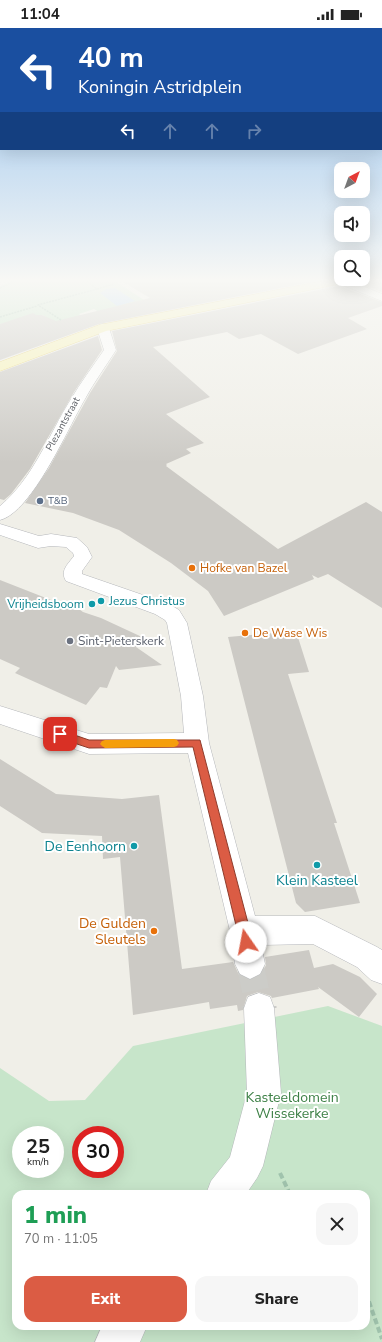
<!DOCTYPE html>
<html lang="en">
<head>
<meta charset="utf-8">
<style>
	body { margin:0; font-family:"Nunito Sans",sans-serif; background:#f6f6f6; color:#222; height:100vh; display:flex; flex-direction:column; font-size:15px; white-space:nowrap }
	* { box-sizing:border-box; margin:0 }
	p { font-size:13px; color:#767676 }
	.icon { flex:none; width:22px; height:22px; fill:none; stroke:currentColor; stroke-width:2; stroke-linecap:round; stroke-linejoin:round }
	.map { position:relative; flex:1; overflow:hidden }
	.side { position:absolute; left:12px; top:1162px; width:358px; height:140px; display:flex; flex-direction:column; background:#fff; border-radius:12px; box-shadow:0 4px 16px #0002 }
	.side>* { flex:none }
	.guide { position:absolute; left:0px; top:0px; width:382px; height:122px; box-shadow:0 4px 16px #0002; background:#1a4fa0; color:#fff; overflow:hidden }
	.needle { width:26px; rotate:41deg }
	.tools { position:absolute; left:334px; top:134px; display:grid; gap:8px }
	.tools a { display:grid; place-items:center; width:36px; height:36px; border-radius:8px; background:#fff; box-shadow:0 4px 16px #0002; font-size:20px }
	.speed { position:absolute; left:12px; top:1098px; display:flex; gap:8px; font-size:20px; font-weight:700; text-align:center }
	.speed>* { display:grid; place-content:center; width:52px; height:52px; border-radius:50%; background:#fff; box-shadow:0 4px 16px #0002; line-height:1 }
	.speed small { font-size:10px; font-weight:400 }
	.speed .limit { border:6px solid #d22; background:#fff; color:#111 }
	.pin { position:absolute; display:grid; place-items:center; width:34px; height:34px; color:#fff; margin:-17px; border-radius:8px; box-shadow:0 2px 6px #0006 }
	.me { position:absolute; width:44px; margin:-22px; rotate:348deg; stroke-linejoin:round; filter:drop-shadow(0 0 3px #0008) }
	.turn { display:flex; align-items:center; gap:14px; height:84px; padding:0 12px; font-size:18px }
	.turn .icon { width:52px; height:52px; stroke-width:2.5 }
	.turn b { display:block; font-size:28px; line-height:34px }
	.lanes { display:flex; align-items:center; height:38px; padding:0 12px; background:#0003; justify-content:center; gap:20px; direction:ltr }
	.lanes .off { opacity:.35 }
	.round { display:grid; place-items:center; flex:none; width:42px; height:42px; border-radius:12px; background:#f6f6f6 }
	.headline { display:flex; align-items:center; justify-content:space-between; height:68px; padding:0 12px }
	h1 { font-size:24px; font-weight:800; line-height:30px; color:#1e9e55 }
	.action { display:flex; gap:8px; margin-top:auto; padding:8px 12px }
	.action a { flex:1; height:46px; border-radius:12px; background:#db5c44; color:#fff; font-size:16px; font-weight:800; line-height:46px; text-align:center }
	.action a+a { background:#f6f6f6; color:#222 }
	.status { display:flex; justify-content:space-between; align-items:center; height:28px; padding:0 20px; background:#fff; direction:ltr }
	.status svg { height:11px; fill:currentColor }
	.map>svg:first-child { display:block }
</style>
</head>
<body>
<div class="status"><b>11:04</b><svg viewBox="0 0 49 12"><path d="M0 12V9h3v3zM5 12V6h3v6zM10 12V3h3v9zM15 12V0h3v12zM26 1h20v11H26zM47 4h2v5h-2z"/></svg></div>
<div class="map">
<svg width="382" height="1314" viewBox="0 0 382 1314">
	<rect width="100%" height="100%" fill="#f0efe8"/>
	<!-- green -->
	<g fill="#c7e5ca" fill-rule="evenodd">
		<polygon points="16,251 112,251 150,276 104,287 94,281 79,286 85,291 53,300 46,289 42,287 0,296 0,258"/>
		<path d="M328,978L382,998V1314H0V1040L49,1073L85,1072L133,1018ZM21,1107H55V1141H21ZM81,1107H115V1141H81ZM16,1166H366V1298H16Z"/>
	</g>
	<!-- water -->
	<polygon fill="#b0d3f8" points="115,260 135,273 117,278 100,265 106,261"/>
	<!-- building -->
	<g fill="#cccac5">
		<polygon points="118,251 325,251 99,296 0,332 0,296 33,285 36,287 42,287 56,293 150,270"/>
		<polygon points="355,251 382,251 382,264 354,253"/>
		<polygon points="339,258 382,274 382,278 348,290 367,301 298,326 261,306 239,311 227,304 153,319 210,369 166,386 204,415 186,421 191,425 166,436 167,437 166,438 278,521 366,474 382,484 382,580 328,546 318,550 312,547 314,551 224,588 208,563 171,535 119,502 73,485 25,475 49,440 90,365 117,323 112,303"/>
		<polygon points="98,308 102,322 74,364 30,441 11,466 4,472 0,471 0,344"/>
		<polygon points="0,552 74,581 76,579 83,584 101,590 142,609 136,619 162,637 119,642 116,638 107,660 100,659 86,677 15,645 20,640 0,631"/>
		<polygon points="296,603 309,644 288,646 337,795 334,795 360,875 305,884 296,875 228,609"/>
		<polygon points="0,731 56,766 122,771 159,767 182,941 233,934 239,947 251,952 261,947 266,937 265,929 309,922 314,940 333,936 360,949 377,966 359,989 318,959 319,961 272,970 273,973 271,968 258,964 247,968 243,982 238,983 237,977 210,981 209,974 133,987 120,829 103,831 102,808 42,805 0,778"/>
	</g>
	<g fill="none" stroke-linecap="round" stroke-linejoin="round">
		<!-- minor-tunnel-far1 -->
		<polyline stroke="#ccccc8" stroke-width="27" stroke-dasharray="27 14" stroke-linecap="butt" points="250,936 259,979"/>
		<!-- minor-tunnel -->
		<polyline stroke="#ccccc8" stroke-width="35" stroke-dasharray="35 18" stroke-linecap="butt" points="259,978 259,980"/>
		<defs>
			<g id="minor">
				<polygon points="337,251 346,251 382,266 382,273 337,255 336,253"/>
				<path d="M103,296L107,297L109,300L116,322C106,338 94,354 85,371C68,400 32,484 0,492V478C33,451 49,406 71,371C81,354 93,338 104,322L97,300L99,297Z"/>
				<path d="M0,496L39,508L51,506L77,510L87,519L92,529L82,543V546L169,576L179,582L187,595L203,668L209,715L255,888H315L377,919L382,922V956L371,952L357,939L313,916L261,917L265,936L260,946L250,951L240,946L235,936L230,903L188,725L89,726L0,696V678L89,706L184,705L181,668L167,595L165,592L155,586L66,553C60,543 67,537 74,528L73,525L66,519L51,518L38,520L0,507Z"/>
				<polygon points="259,965 270,969 274,980 281,1065 263,1138 257,1150 246,1166 206,1166 211,1153 230,1129 247,1065 244,980 248,969"/>
				<polygon points="102,1298 147,1298 140,1314 95,1314"/>
			</g>
			<polygon id="major" points="333,251 354,251 349,254 106,303 0,343 0,334 99,297"/>
		</defs>
		<!-- minor casing -->
		<use href="#minor" stroke="#b5b7bb" stroke-width="1"/>
		<!-- major casing -->
		<use href="#major" stroke="#e6ce6c" stroke-width="1"/>
		<!-- path-far1 -->
		<g stroke="#a0c3ad" stroke-width="1.5" stroke-dasharray="2 1" stroke-linecap="butt">
			<polyline points="0,260 19,251"/>
			<polyline points="97,261 114,256"/>
			<polyline points="0,289 37,278"/>
			<polyline points="61,292 38,277 97,261 84,251"/>
		</g>
		<!-- path -->
		<g stroke="#a0c3ad" stroke-width="4" stroke-dasharray="6 3" stroke-linecap="butt">
			<polyline points="280,1145 290,1166"/>
			<polyline points="366,1265 382,1311"/>
		</g>
		<!-- minor -->
		<use href="#minor" fill="#fff" fill-rule="evenodd"/>
		<!-- major -->
		<use href="#major" fill="#f8f3b5" fill-rule="evenodd"/>
	</g>
	<!-- sky -->
	<linearGradient id="sky" x2="0" y2="1"><stop stop-color="#91c0ee"/><stop offset="0.58" stop-color="#f8f8f5"/><stop offset="1" stop-color="#f8f8f5" stop-opacity="0"/></linearGradient>
	<rect width="382" height="435" fill="url(#sky)"/>
	<!-- route -->
	<polygon fill="#db5c44" stroke="#8e3c2c" points="60,702 89,712 200,712 253,914 251,918 246,920 242,918 240,914 193,719 89,720 56,709 55,706 56,704"/>
	<!-- slow -->
	<polygon fill="#f59e0b" points="174,711 177,712 179,715 177,718 174,719 105,720 102,718 100,716 102,713 105,712"/>
	<!-- markers -->
	<circle fill="#5c6f8a" stroke="#fff" stroke-width="1.5" cx="40" cy="473" r="4"/>
	<g fill="#e8710a" stroke="#fff" stroke-width="1.5">
		<circle cx="192" cy="540" r="4"/>
		<circle cx="245" cy="605" r="4"/>
		<circle cx="154" cy="903" r="4"/>
	</g>
	<g fill="#0f9aa8" stroke="#fff" stroke-width="1.5">
		<circle cx="101" cy="573" r="4"/>
		<circle cx="92" cy="576" r="4"/>
		<circle cx="134" cy="818" r="4"/>
		<circle cx="317" cy="837" r="4"/>
	</g>
	<circle fill="#6b7280" stroke="#fff" stroke-width="1.5" cx="70" cy="613" r="4"/>
	<g text-anchor="middle" dominant-baseline="central" stroke-width="4" stroke-linejoin="round" paint-order="stroke">
		<!-- far-street labels -->
		<g font-size="10" fill="#5f6267" stroke="#fff">
			<text transform="translate(63 396) rotate(-61)">Plezantstraat</text>
		</g>
		<!-- far-service labels -->
		<g font-size="10" fill="#4e5e75" stroke="#fff" text-anchor="start">
			<text x="48" y="473">T&amp;B</text>
		</g>
		<!-- food labels -->
		<g font-size="12" fill="#c56008" stroke="#fff" text-anchor="start">
			<text x="200" y="540">Hofke van Bazel</text>
			<text x="253" y="605">De Wase Wis</text>
		</g>
		<!-- culture labels -->
		<g font-size="12" fill="#0d838f" stroke="#fff" text-anchor="start">
			<text x="109" y="573">Jezus Christus</text>
			<text x="84" y="576" text-anchor="end">Vrijheidsboom</text>
		</g>
		<!-- worship labels -->
		<g font-size="12" fill="#5b616d" stroke="#fff" text-anchor="start">
			<text x="78" y="613">Sint-Pieterskerk</text>
		</g>
		<!-- near-culture labels -->
		<g font-size="14" fill="#0d838f" stroke="#fff" text-anchor="end">
			<text x="126" y="818">De Eenhoorn</text>
			<text x="317" y="852" text-anchor="middle">Klein Kasteel</text>
		</g>
		<!-- near-food labels -->
		<g font-size="14" fill="#c56008" stroke="#fff" text-anchor="end">
			<text x="146" y="895">De Gulden<tspan x="146" dy="16">Sleutels</tspan></text>
		</g>
		<!-- near-park labels -->
		<g font-size="14" fill="#3d8046" stroke="#fff">
			<text x="292" y="1069">Kasteeldomein<tspan x="292" dy="16">Wissekerke</tspan></text>
		</g>
	</g>
</svg>
<div class="tools">
<a><svg class="needle" viewBox="-14 -14 28 28"><path d="M0-13l5 13h-10z" fill="#e53935"/><path d="M0 13l5-13h-10z" fill="#767676"/></svg></a>
<a><svg class="icon" aria-label="sound" viewBox="0 0 24 24"><path d="M4 9h4l5-4v14l-5-4H4zM17 9q2 3 0 6"/></svg></a>
<a><svg class="icon" aria-label="search" viewBox="0 0 24 24"><circle cx="10" cy="10" r="6"/><path d="M15 15l6 6"/></svg></a>
</div>
<div class="speed"><div>25<small>km/h</small></div><div class="limit">30</div></div>
<div class="pin" style="left:60px;top:706px;background:#d93025"><svg class="icon" aria-label="arrive" viewBox="0 0 24 24"><path d="M6 21V4h12l-3 4 3 4H6"/></svg></div>
<svg class="me" style="left:246px;top:914px" viewBox="-20 -20 40 40"><circle r="19" fill="#fff"/><path d="M0-13L10 11 0 6-10 11z" fill="#db5c44"/></svg>
<div class="guide">
<div class="turn"><svg class="icon" aria-label="left" viewBox="0 0 24 24"><path d="M17 20v-9H6M10 6l-5 5 5 5"/></svg><div><b>40 m</b>Koningin Astridplein</div></div>
<div class="lanes"><svg class="icon" aria-label="left" viewBox="0 0 24 24"><path d="M17 20v-9H6M10 6l-5 5 5 5"/></svg><svg class="icon off" aria-label="ahead" viewBox="0 0 24 24"><path d="M12 20V5M6 11l6-6 6 6"/></svg><svg class="icon off" aria-label="ahead" viewBox="0 0 24 24"><path d="M12 20V5M6 11l6-6 6 6"/></svg><svg class="icon off" aria-label="right" viewBox="0 0 24 24"><path d="M7 20v-9h11M14 6l5 5-5 5"/></svg></div>
</div>
<section class="side">
<div class="headline"><div><h1>1 min</h1><p>70 m · 11:05</p></div><a class="round"><svg class="icon" aria-label="close" viewBox="0 0 24 24"><path d="M6 6l12 12M18 6L6 18"/></svg></a></div>
<div class="action"><a>Exit</a><a>Share</a></div>
</section>
</div>
</body>
</html>
